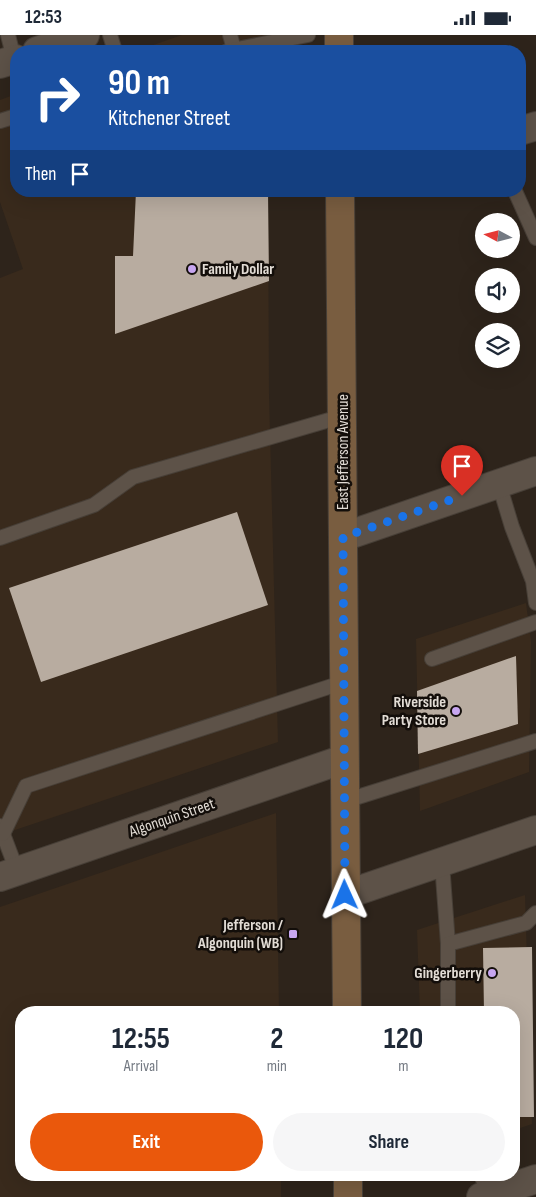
<!DOCTYPE html>
<html lang="en">
<head>
<meta charset="utf-8">
<style>
	body { margin:0; font-family:"Sofia Sans Condensed",sans-serif; background:#f6f6f7; color:#1f2937; height:100vh; display:flex; flex-direction:column; font-size:19px; white-space:nowrap }
	* { box-sizing:border-box; margin:0 }
	p { font-size:16px; color:#747a83 }
	.icon { flex:none; width:28px; height:28px; fill:none; stroke:currentColor; stroke-width:2; stroke-linecap:round; stroke-linejoin:round }
	.map { position:relative; flex:1; overflow:hidden }
	.drawer { position:absolute; left:15px; top:971px; width:505px; height:175px; display:flex; flex-direction:column; background:#fff; border-radius:20px; box-shadow:0 5px 20px #0002 }
	.drawer>* { flex:none }
	.banner { position:absolute; left:10px; top:10px; width:516px; height:152px; border-radius:20px; box-shadow:0 5px 20px #0002; background:#1a4fa0; color:#fff; overflow:hidden }
	.needle { width:32px; rotate:277deg }
	.tools { position:absolute; left:475px; top:178px; display:grid; gap:10px }
	.tools a { display:grid; place-items:center; width:45px; height:45px; border-radius:50%; background:#fff; box-shadow:0 5px 20px #0002; font-size:25px }
	.pin { position:absolute; display:grid; place-items:center; width:42px; height:42px; color:#fff; margin:-51px -21px; border-radius:50% 50% 50% 0; rotate:-45deg; box-shadow:0 0 5px #0007 }
	.pin .icon { rotate:45deg }
	.me { position:absolute; width:55px; margin:-28px; rotate:359deg; stroke-linejoin:round; filter:drop-shadow(0 0 4px #0008) }
	.turn { display:flex; align-items:center; gap:18px; height:105px; padding:0 15px; font-size:22px }
	.turn .icon { width:65px; height:65px; stroke-width:2.5 }
	.turn b { display:block; font-size:35px; line-height:42px }
	.then { display:flex; align-items:center; height:48px; padding:0 15px; background:#0003; gap:10px; font-size:19px }
	.eta { display:flex; justify-content:space-evenly; align-items:center; height:85px; text-align:center }
	.eta b { font-size:30px; font-weight:700; line-height:35px }
	.primary-button { display:flex; gap:10px; margin-top:auto; padding:10px 15px }
	.primary-button a { flex:1; height:58px; border-radius:30px; background:#ea580c; color:#fff; font-size:20px; font-weight:700; line-height:58px; text-align:center }
	.primary-button a+a { background:#f6f6f7; color:#1f2937 }
	.status { display:flex; justify-content:space-between; align-items:center; height:35px; padding:0 25px; background:#fff; direction:ltr }
	.status svg { height:14px; fill:currentColor }
	.map>svg:first-child { display:block }
</style>
</head>
<body>
<div class="status"><b>12:53</b><svg viewBox="0 0 49 12"><path d="M0 12V9h3v3zM5 12V6h3v6zM10 12V3h3v9zM15 12V0h3v12zM26 1h20v11H26zM47 4h2v5h-2z"/></svg></div>
<div class="map">
<svg width="536" height="1162" viewBox="0 0 536 1162">
	<rect width="100%" height="100%" fill="#2e241b"/>
	<!-- built -->
	<g fill="#392a1c">
		<polygon points="182,0 268,0 268,16 136,16"/>
		<polygon points="16,59 16,156 268,156 269,359 278,707 0,800 0,243 23,234 0,167 0,65"/>
		<polygon points="526,568 531,607 529,737 420,776 416,604"/>
		<polygon points="276,778 279,977 21,978 21,1140 281,1140 281,1162 0,1162 0,872"/>
		<polygon points="525,860 532,1089 514,1095 514,978 420,977 417,895"/>
	</g>
	<!-- building -->
	<g fill="#b8aca0">
		<polygon points="136,156 268,156 269,246 115,299 115,221 133,221"/>
		<polygon points="237,477 268,570 41,647 9,553"/>
		<polygon points="516,621 518,689 418,719 417,656"/>
		<polygon points="532,912 534,1082 514,1082 514,978 484,978 483,913"/>
	</g>
	<g fill="none" stroke-linecap="round" stroke-linejoin="round">
		<defs>
			<g id="service">
				<polyline points="8,0 14,24"/>
				<polyline points="110,0 115,16"/>
				<polyline points="230,0 234,14"/>
				<polyline points="227,16 308,0"/>
				<polyline points="0,86 16,81"/>
				<polyline points="515,156 536,203"/>
				<polyline points="499,449 512,492 533,546 536,568"/>
				<polyline points="0,503 94,470 133,442 343,381"/>
				<polyline points="432,624 536,587"/>
				<polyline points="345,766 536,706"/>
				<polyline points="0,791 17,836"/>
				<polyline points="3,799 26,751 344,647"/>
				<polyline points="442,828 448,909"/>
				<polyline points="448,978 448,909 526,888 536,878"/>
				<polyline points="481,1140 489,1159"/>
			</g>
			<g id="minor">
				<polyline points="37,16 85,0"/>
				<polyline points="0,29 16,24"/>
				<polyline points="520,96 536,91"/>
				<polyline points="343,502 536,436"/>
				<polyline points="0,842 344,724"/>
				<polyline points="345,860 536,795"/>
				<polyline points="481,1162 536,1144"/>
			</g>
			<g id="secondary">
				<polyline points="339,0 339,16"/>
				<polyline points="340,156 347,978"/>
				<polyline points="348,1140 348,1162"/>
			</g>
		</defs>
		<!-- service casing -->
		<use href="#service" stroke="#473f37" stroke-width="16"/>
		<!-- minor casing -->
		<use href="#minor" stroke="#473f37" stroke-width="30"/>
		<!-- secondary casing -->
		<use href="#secondary" stroke="#473f37" stroke-width="30"/>
		<!-- service -->
		<use href="#service" stroke="#5d5248" stroke-width="14"/>
		<!-- minor -->
		<use href="#minor" stroke="#5d5248" stroke-width="28"/>
		<!-- secondary -->
		<use href="#secondary" stroke="#795d40" stroke-width="28"/>
	</g>
	<g fill="none" stroke-linecap="round" stroke-linejoin="round">
		<!-- route -->
		<polyline stroke="#1a73e8" stroke-width="9" stroke-dasharray="0 16.2" points="345,860 343,502 462,461"/>
	</g>
	<!-- markers -->
	<g fill="#c7a6f0" stroke="#130e0a" stroke-width="2">
		<circle cx="192" cy="234" r="5"/>
		<circle cx="456" cy="676" r="5"/>
		<rect x="288" y="894" width="10" height="10" rx="2.5"/>
		<circle cx="492" cy="938" r="5"/>
	</g>
	<g text-anchor="middle" dominant-baseline="central" stroke-width="5" stroke-linejoin="round" paint-order="stroke">
		<!-- poi labels -->
		<g font-size="16" font-weight="bold" fill="#e2dcd5" stroke="#130e0a" text-anchor="end">
			<text x="202" y="234" text-anchor="start">Family Dollar</text>
			<text x="446" y="667">Riverside<tspan x="446" dy="18">Party Store</tspan></text>
			<text x="283" y="890">Jefferson /<tspan x="283" dy="18">Algonquin (WB)</tspan></text>
			<text x="482" y="938">Gingerberry</text>
		</g>
		<!-- street labels -->
		<g font-size="16" fill="#e2dcd5" stroke="#130e0a">
			<text transform="translate(343 417) rotate(-90)">East Jefferson Avenue</text>
			<text transform="translate(172 783) rotate(-19)">Algonquin Street</text>
		</g>
	</g>
</svg>
<div class="tools">
<a><svg class="needle" viewBox="-14 -14 28 28"><path d="M0-13l5 13h-10z" fill="#e53935"/><path d="M0 13l5-13h-10z" fill="#747a83"/></svg></a>
<a><svg class="icon" aria-label="sound" viewBox="0 0 24 24"><path d="M4 9h4l5-4v14l-5-4H4zM17 9q2 3 0 6"/></svg></a>
<a><svg class="icon" aria-label="layers" viewBox="0 0 24 24"><path d="M12 4l9 5-9 5-9-5zM3 14l9 5 9-5"/></svg></a>
</div>
<div class="pin" style="left:462px;top:461px;background:#d93025"><svg class="icon" aria-label="arrive" viewBox="0 0 24 24"><path d="M6 21V4h12l-3 4 3 4H6"/></svg></div>
<svg class="me" style="left:345px;top:860px" viewBox="-20 -20 40 40"><path d="M0-17L14 15 0 8-14 15z" fill="#1a73e8" stroke="#fff" stroke-width="4"/></svg>
<div class="banner">
<div class="turn"><svg class="icon" aria-label="right" viewBox="0 0 24 24"><path d="M7 20v-9h11M14 6l5 5-5 5"/></svg><div><b>90 m</b>Kitchener Street</div></div>
<div class="then">Then<svg class="icon" aria-label="arrive" viewBox="0 0 24 24"><path d="M6 21V4h12l-3 4 3 4H6"/></svg></div>
</div>
<section class="drawer">
<div class="eta">
<div><b>12:55</b><p>Arrival</p></div>
<div><b>2</b><p>min</p></div>
<div><b>120</b><p>m</p></div>
</div>
<div class="primary-button"><a>Exit</a><a>Share</a></div>
</section>
</div>
</body>
</html>
